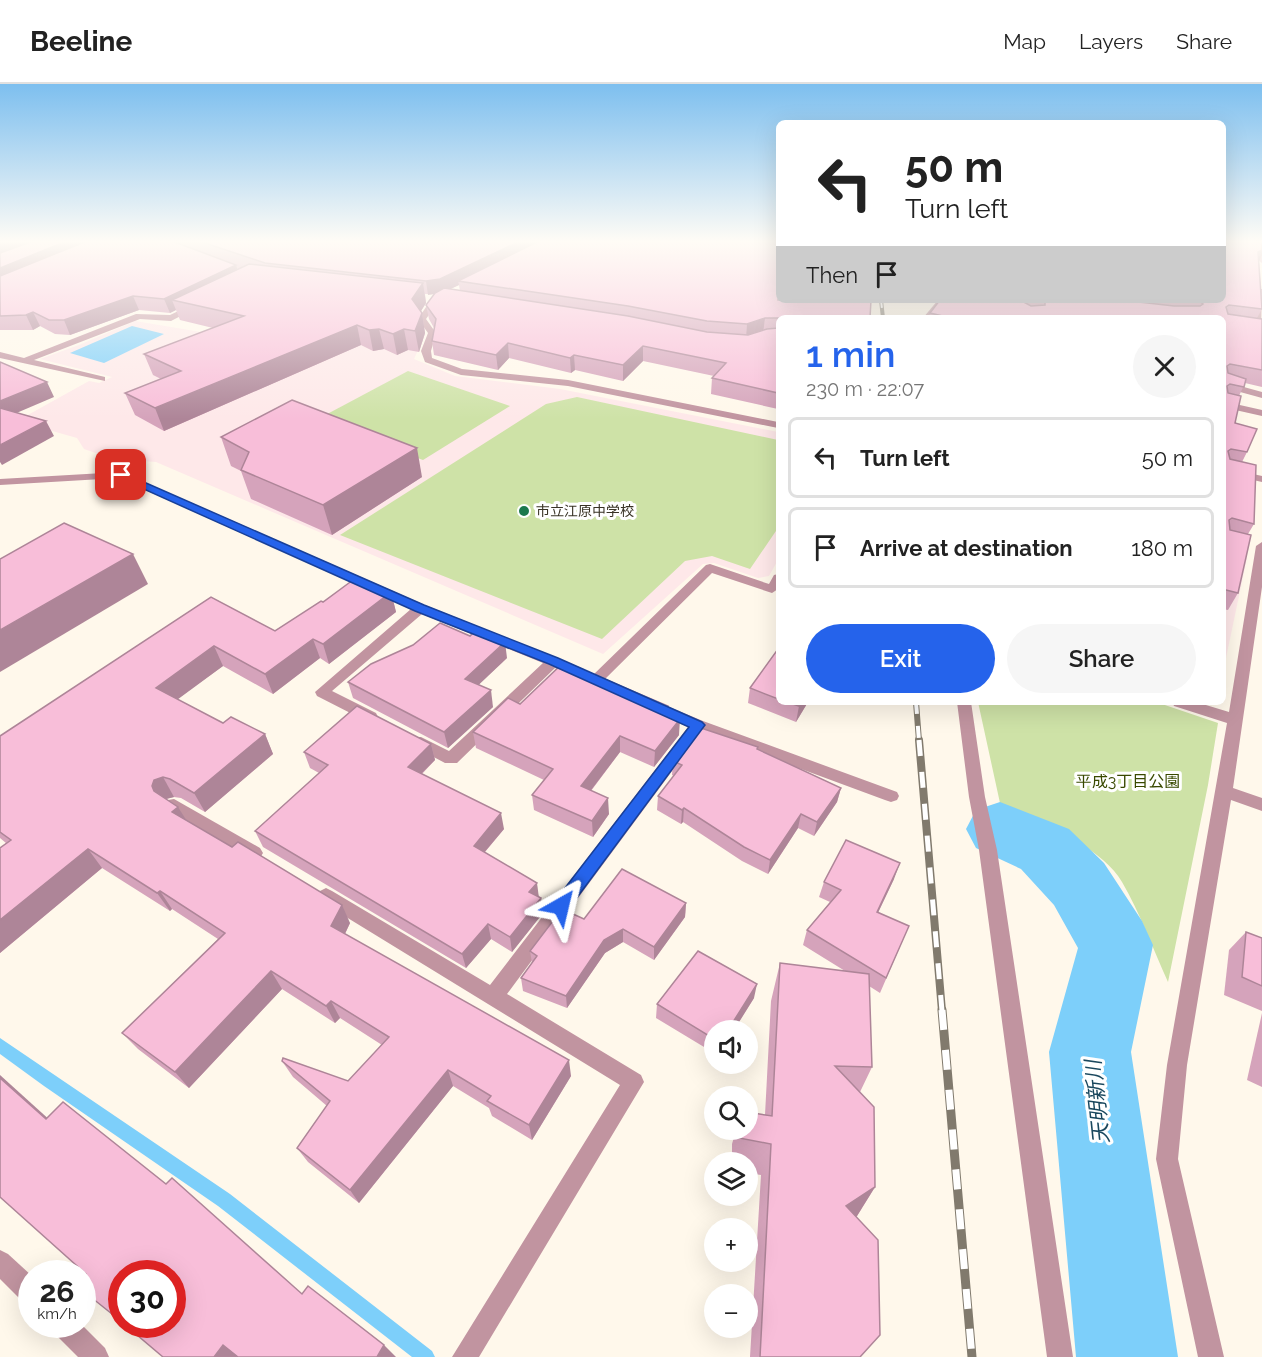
<!DOCTYPE html>
<html lang="en">
<head>
<meta charset="utf-8">
<style>
	body { margin:0; font-family:Raleway,"Noto Sans JP",sans-serif; background:#f6f6f6; color:#222; height:100vh; display:flex; flex-direction:column; font-size:22px; white-space:nowrap }
	* { box-sizing:border-box; margin:0 }
	p { font-size:20px; color:#767676 }
	.icon { flex:none; width:33px; height:33px; fill:none; stroke:currentColor; stroke-width:2; stroke-linecap:round; stroke-linejoin:round }
	.map { position:relative; flex:1; overflow:hidden }
	.side { position:absolute; left:776px; top:231px; width:450px; height:390px; display:flex; flex-direction:column; background:#fff; border-radius:9px; box-shadow:0 6px 24px #0002 }
	.side>* { flex:none }
	.top-card { position:absolute; left:776px; top:36px; width:450px; height:183px; border-radius:9px; box-shadow:0 6px 24px #0002; background:#fff; color:#222; overflow:hidden }
	.controls { position:absolute; left:704px; top:936px; display:grid; gap:12px }
	.controls a { display:grid; place-items:center; width:54px; height:54px; border-radius:50%; background:#fff; box-shadow:0 6px 24px #0002; font-size:30px }
	.speed { position:absolute; left:18px; top:1176px; display:flex; gap:12px; font-size:30px; font-weight:700; text-align:center }
	.speed>* { display:grid; place-content:center; width:78px; height:78px; border-radius:50%; background:#fff; box-shadow:0 6px 24px #0002; line-height:1 }
	.speed small { font-size:15px; font-weight:400 }
	.speed .limit { border:9px solid #d22; background:#fff; color:#111 }
	.pin { position:absolute; display:grid; place-items:center; width:51px; height:51px; color:#fff; margin:-26px; border-radius:12px; box-shadow:0 3px 9px #0006 }
	.me { position:absolute; width:66px; margin:-33px; rotate:37deg; stroke-linejoin:round; filter:drop-shadow(0 0 4px #0008) }
	.turn { display:flex; align-items:center; gap:21px; height:126px; padding:0 30px; font-size:27px }
	.turn .icon { width:78px; height:78px; stroke-width:2.5 }
	.turn b { display:block; font-size:42px; line-height:51px }
	.then { display:flex; align-items:center; height:57px; padding:0 30px; background:#0003; gap:12px; font-size:22px }
	.round { display:grid; place-items:center; flex:none; width:63px; height:63px; border-radius:32px; background:#f6f6f6 }
	.head { display:flex; align-items:center; justify-content:space-between; height:102px; padding:0 30px }
	h1 { font-size:36px; font-weight:600; line-height:45px; color:#2563eb }
	.cta { display:flex; gap:12px; margin-top:auto; padding:12px 30px }
	.cta a { flex:1; height:69px; border-radius:36px; background:#2563eb; color:#fff; font-size:24px; font-weight:600; line-height:69px; text-align:center }
	.cta a+a { background:#f6f6f6; color:#222 }
	ul { padding:0; list-style:none }
	li { display:flex; align-items:center; gap:18px; height:81px; margin:0 12px 9px; padding:0 18px; border:3px solid #e0e0e0; border-radius:9px }
	li div { flex:1 }
	li b { display:block; font-size:22px }
	li em { font-style:normal }
	header { display:flex; align-items:center; gap:36px; box-sizing:border-box; height:84px; padding:0 30px; background:#fff; border-bottom:2px solid #e0e0e0 }
	header strong { font-size:28px }
	nav { display:flex; gap:33px; margin-inline-start:auto; font-size:21px }
	.map>svg:first-child { display:block }
</style>
</head>
<body>
<header>
<strong>Beeline</strong>
<nav><a>Map</a><a>Layers</a><a>Share</a></nav>
</header>
<div class="map">
<svg width="1262" height="1273" viewBox="0 0 1262 1273">
	<rect width="100%" height="100%" fill="#fff8eb"/>
	<!-- education -->
	<g fill="#fee8e9">
		<polygon points="385,212 427,216 413,233 425,251 414,275 455,292 560,305 778,348 778,476 769,492 758,494 714,479 703,480 603,570 156,378 113,375 84,365 77,354 17,337 89,297 99,299 112,293 40,275 79,261 135,237 207,249"/>
		<polygon points="1223,463 1240,467 1247,474 1223,588"/>
	</g>
	<!-- green -->
	<g fill="#cee2a7">
		<polygon points="408,287 510,322 423,376 316,336"/>
		<polygon points="577,313 778,356 778,444 750,485 712,472 685,477 602,555 340,451 546,320"/>
		<path d="M978,618H1156L1218,639L1208,701L1168,898C1153,865 1140,829 1122,798C1102,763 1036,735 1000,719Z"/>
	</g>
	<!-- water -->
	<polygon fill="#7dcffa" points="132,242 164,250 104,279 70,269"/>
	<g fill="none" stroke-linecap="round" stroke-linejoin="round">
		<!-- stream -->
		<polygon fill="#7dcffa" fill-rule="evenodd" points="0,954 230,1110 432,1267 435,1273 412,1273 218,1122 44,1002 0,970"/>
		<!-- river -->
		<polygon fill="#7dcffa" fill-rule="evenodd" points="1000,718 1069,745 1104,779 1142,837 1153,861 1131,968 1178,1273 1076,1273 1049,968 1078,864 1054,821 1021,785 976,764 966,745 976,726"/>
		<!-- minor -->
		<g fill="#c194a0" fill-rule="evenodd">
			<polygon points="1260,205 1262,205 1261,249 1257,246 1256,207"/>
			<polygon points="441,213 445,215 436,221 426,235 436,249 431,267 432,274 462,285 568,296 778,338 778,344 568,302 461,291 425,278 421,267 428,249 418,235 430,217"/>
			<polygon points="938,216 946,216 931,234 923,234"/>
			<polygon points="193,220 200,222 171,237 140,235 34,276 105,293 105,297 0,274 0,268 24,274 136,230 170,231"/>
			<polygon points="1222,297 1262,308 1262,314 1222,303"/>
			<polygon points="1222,317 1262,326 1262,332 1222,323"/>
			<polygon points="1222,383 1262,392 1262,398 1222,389"/>
			<polygon points="121,388 425,521 584,585 586,588 579,593 555,584 457,679 445,679 411,661 408,657 411,653 421,653 449,667 543,579 422,530 332,607 376,629 378,633 376,637 366,637 317,612 315,608 411,525 119,394 0,401 0,395"/>
			<polygon points="1262,458 1262,503 1233,704 1262,714 1262,727 1231,716 1187,981 1178,1075 1224,1273 1198,1273 1156,1075 1167,981 1227,639 1174,622 1172,618 1196,618 1229,628 1256,462"/>
			<polygon points="710,480 769,500 774,491 778,490 778,505 772,509 712,489 601,599 591,599 589,596 591,593 706,481"/>
			<polygon points="650,615 703,637 897,708 899,712 897,716 891,718 885,716 701,648 507,910 641,991 644,998 479,1273 452,1273 620,1001 320,817 317,812 320,807 326,804 332,807 490,901 688,643 645,624 643,620 645,616"/>
			<polygon points="957,618 971,618 985,713 997,766 1073,1273 1047,1273 979,766 969,713"/>
			<polygon points="174,715 260,764 263,769 260,774 254,776 248,774 168,726 166,721 168,716"/>
			<polygon points="0,1166 8,1170 32,1192 32,1221 23,1218 0,1195"/>
			<polygon points="51,1240 81,1240 105,1264 109,1273 78,1273 54,1249"/>
		</g>
		<defs>
			<polyline id="rail-far3" points="881,216 883,234"/>
			<polyline id="rail-far2" points="916,618 919,657"/>
			<polyline id="rail-far1" points="919,656 942,927"/>
			<polyline id="rail" points="942,926 972,1273"/>
		</defs>
		<!-- rail-far3 casing -->
		<use href="#rail-far3" stroke="#817a6d" stroke-width="4"/>
		<!-- rail-far2 casing -->
		<use href="#rail-far2" stroke="#817a6d" stroke-width="6"/>
		<!-- rail-far1 casing -->
		<use href="#rail-far1" stroke="#817a6d" stroke-width="8"/>
		<!-- rail casing -->
		<use href="#rail" stroke="#817a6d" stroke-width="9"/>
		<!-- rail-far3 -->
		<use href="#rail-far3" stroke="#fff" stroke-width="2" stroke-dasharray="8" stroke-linecap="butt"/>
		<!-- rail-far2 -->
		<use href="#rail-far2" stroke="#fff" stroke-width="4" stroke-dasharray="12" stroke-linecap="butt"/>
		<!-- rail-far1 -->
		<use href="#rail-far1" stroke="#fff" stroke-width="5" stroke-dasharray="16" stroke-linecap="butt"/>
		<!-- rail -->
		<use href="#rail" stroke="#fff" stroke-width="7" stroke-dasharray="20" stroke-linecap="butt"/>
	</g>
	<!-- wall -->
	<g fill="#d5a3bb" fill-rule="evenodd">
		<path d="M0,157H778V325L711,310L712,294L714,292L643,277L623,297L575,286L571,289L509,274L498,286L434,271L432,257L434,244L429,235L426,221L435,210H425L426,219L421,227L422,229L425,249L419,268L408,266L397,271L384,265L373,267L361,261L164,347L135,331L125,309L161,295L153,291L144,270L213,244L180,236L176,226L170,229L139,226L70,251L55,250L40,242L33,246H0ZM459,201L460,207L450,205Z"/>
		<polygon points="1262,157 1262,179 1259,177 1262,225 1257,234 1262,235 1262,303 1245,299 1239,312 1235,339 1247,368 1242,378 1254,440 1248,450 1238,509 1228,526 1222,525 1222,234 929,234 930,229 940,216 1222,216"/>
		<polygon points="221,353 422,393 332,451 251,415 241,387 231,382"/>
		<polygon points="391,508 396,528 329,580 320,574 273,610 223,582 177,615 223,639 265,650 273,670 205,728 181,714 174,713 166,715 187,737 350,839 345,850 571,992 532,1056 492,1032 489,1024 453,1002 359,1119 308,1078 297,1064 327,1022 293,993 282,977 348,997 382,961 340,934 335,939 282,905 189,1004 138,965 122,949 218,855 172,825 170,827 102,784 0,869 0,764 6,759 0,754 0,652 211,513 275,547 323,518"/>
		<polygon points="778,565 778,618 808,618 796,638 748,619 750,604"/>
		<polygon points="507,574 478,601 493,623 448,664 353,614 348,598"/>
		<polygon points="520,620 679,651 654,683 620,668 591,707 609,730 593,753 534,726 532,711 544,696 476,664 473,648"/>
		<polygon points="431,660 435,676 422,690 504,745 485,768 541,814 543,829 512,868 491,855 466,884 263,763 255,747 319,689 310,684 304,668"/>
		<polygon points="758,663 758,665 841,704 837,718 814,752 798,744 768,790 742,777 683,738 681,740 657,726 658,712 674,692 672,691 673,677"/>
		<polygon points="894,795 878,829 909,842 880,909 869,902 872,983 860,1008 875,1103 857,1132 856,1133 860,1273 750,1273 761,1091 747,1089 747,1078 732,1078 732,1060 736,1046 747,1046 765,1031 771,917 780,879 845,887 803,861 807,846 830,818 819,813 824,798"/>
		<polygon points="686,819 685,833 654,876 623,858 605,869 567,924 523,907 521,894 532,879 530,867 584,835"/>
		<polygon points="1246,848 1262,855 1262,927 1224,911 1229,866"/>
		<polygon points="754,914 734,946 714,946 714,969 656,934 657,920"/>
		<polygon points="1262,929 1262,1003 1247,996"/>
	</g>
	<!-- shaded-wall -->
	<g fill="#ae8598">
		<polygon points="6,157 47,157 0,176 0,160"/>
		<polygon points="67,157 102,157 0,201 0,184"/>
		<polygon points="520,157 547,157 458,197 459,201 442,209 428,211 426,197"/>
		<polygon points="1262,166 1262,171 1259,177 1252,181 1258,168"/>
		<polygon points="236,181 240,194 172,216 176,226 170,229 164,215"/>
		<polygon points="423,199 426,219 416,235 412,215"/>
		<polygon points="133,212 139,226 70,251 64,236"/>
		<polygon points="33,228 40,242 33,246 26,231"/>
		<polygon points="422,229 425,249 419,268 415,247"/>
		<polygon points="765,234 763,249 746,255 747,240"/>
		<polygon points="357,241 361,261 164,347 155,324"/>
		<polygon points="379,245 384,265 373,267 369,246"/>
		<polygon points="404,245 408,266 397,271 393,250"/>
		<polygon points="508,259 509,274 498,286 496,271"/>
		<polygon points="643,262 643,277 623,297 623,281"/>
		<polygon points="574,271 575,286 571,289 570,274"/>
		<polygon points="47,298 54,313 0,336 0,317"/>
		<polygon points="46,337 54,352 2,381 0,378 0,361"/>
		<polygon points="417,364 422,393 332,451 323,421"/>
		<polygon points="133,470 148,500 0,588 0,546"/>
		<polygon points="391,508 396,528 329,580 323,560"/>
		<polygon points="313,555 320,574 273,610 265,590"/>
		<polygon points="505,558 507,574 468,611 465,595"/>
		<polygon points="214,562 223,582 166,624 156,604"/>
		<polygon points="491,606 493,623 448,664 444,648"/>
		<polygon points="802,618 808,618 796,638 799,622"/>
		<polygon points="668,622 668,638 663,629"/>
		<polygon points="680,635 679,651 654,683 655,667"/>
		<polygon points="265,650 273,670 205,728 194,709"/>
		<polygon points="620,652 620,668 582,718 581,702"/>
		<polygon points="431,660 435,676 412,699 408,683"/>
		<polygon points="163,693 174,713 166,715 154,707 152,702 154,696"/>
		<polygon points="841,704 837,718 814,752 817,738"/>
		<polygon points="608,714 609,730 593,753 592,737"/>
		<polygon points="178,723 190,742 172,728"/>
		<polygon points="684,724 683,738 681,740 682,726"/>
		<polygon points="501,729 504,745 477,777 474,762"/>
		<polygon points="801,730 798,744 768,790 770,776"/>
		<polygon points="88,765 102,784 0,869 0,836"/>
		<polygon points="900,779 894,795 871,843 877,828"/>
		<polygon points="537,799 539,814 529,808"/>
		<polygon points="160,807 172,825 170,827 157,809"/>
		<polygon points="541,814 543,829 512,868 510,853"/>
		<polygon points="686,819 685,833 654,876 654,863"/>
		<polygon points="342,821 350,839 340,860 331,842"/>
		<polygon points="488,840 491,855 466,884 462,870"/>
		<polygon points="623,845 623,858 605,869 567,924 566,912 604,856"/>
		<polygon points="271,887 282,905 189,1004 175,988"/>
		<polygon points="757,900 754,914 734,946 728,946"/>
		<polygon points="331,917 340,934 335,939 326,922"/>
		<polygon points="569,976 571,992 532,1056 529,1041"/>
		<polygon points="448,986 453,1002 359,1119 350,1106"/>
		<polygon points="0,991 74,1058 46,1035 0,994"/>
		<polygon points="875,1103 857,1132 830,1150 846,1122"/>
		<polygon points="223,1261 244,1273 214,1273"/>
		<polygon points="384,1261 396,1273 377,1273"/>
	</g>
	<!-- building -->
	<g fill="#f8bed9" stroke="#ae8598" stroke-width="1.5">
		<polygon points="33,157 67,157 0,184 0,169"/>
		<polygon points="87,157 172,157 236,181 164,215 133,212 64,236 49,236 33,228 26,231 0,232 0,192"/>
		<polygon points="199,157 520,157 440,195 426,197 265,179"/>
		<polygon points="539,157 778,157 778,216 871,216 870,234 765,234 747,240 707,237 628,222 458,197"/>
		<polygon points="1222,157 1262,157 1262,166 1258,168 1262,225 1229,221 1226,223 1228,230 1262,235 1262,286 1230,280 1227,282 1228,289 1246,295 1244,303 1230,300 1227,302 1228,309 1241,312 1235,339 1257,345 1247,368 1231,365 1228,367 1230,375 1256,381 1254,440 1232,434 1229,436 1230,446 1251,451 1238,509 1222,505 1222,234 951,234 930,229 940,216 1020,216 1031,222 1045,221 1045,218 1041,216 1121,216 1174,222 1200,222 1203,220 1198,216 1222,216"/>
		<polygon points="249,180 423,199 412,215 422,229 415,247 404,245 393,250 379,245 369,246 357,241 155,324 125,309 181,287 144,270 244,232 172,216"/>
		<polygon points="444,204 628,232 707,248 748,251 767,245 778,244 778,309 712,294 726,279 643,262 623,281 574,271 570,274 508,259 496,271 432,257 436,235 426,221 435,209"/>
		<polygon points="0,278 47,298 0,317"/>
		<polygon points="292,316 417,364 323,421 241,386 249,368 221,353"/>
		<polygon points="0,324 46,337 0,361"/>
		<polygon points="64,439 133,470 0,546 0,475"/>
		<polygon points="357,493 391,508 323,560 313,555 265,590 214,562 156,604 223,639 231,633 265,650 194,709 170,695 163,693 154,696 152,702 154,707 178,723 172,728 232,763 238,758 342,821 331,842 569,976 529,1041 487,1017 491,1012 448,986 350,1106 297,1064 330,1017 282,977 283,974 348,997 389,953 331,917 326,922 271,887 175,988 122,949 225,849 160,807 157,809 88,765 0,836 0,764 11,756 0,748 0,652 211,513 275,547 321,517 323,518"/>
		<polygon points="440,539 470,552 476,546 505,558 465,595 491,606 444,648 348,598 371,580 413,561"/>
		<polygon points="778,565 778,615 750,604"/>
		<polygon points="564,578 668,622 663,629 680,635 655,667 620,652 581,702 608,714 592,737 532,711 553,685 473,648 508,614 520,620"/>
		<polygon points="787,618 802,618 799,622"/>
		<polygon points="357,622 431,660 408,683 501,729 474,762 537,799 529,808 541,814 510,853 488,840 462,870 255,747 328,681 304,668"/>
		<polygon points="698,643 758,663 757,665 841,704 817,738 801,730 770,776 744,763 684,724 682,726 658,712 682,681 673,677"/>
		<polygon points="846,756 900,779 877,828 909,842 886,894 807,846 841,806 824,798"/>
		<polygon points="622,785 686,819 654,863 623,845 604,856 566,912 521,894 537,872 530,867 562,825 584,835"/>
		<polygon points="1246,848 1262,854 1262,902 1242,893"/>
		<polygon points="698,867 757,900 728,946 714,946 714,955 657,920"/>
		<polygon points="780,879 869,890 872,983 835,982 874,1023 875,1103 846,1122 878,1156 880,1251 860,1273 760,1273 771,1060 739,1054 740,1046 747,1046 747,1028 772,1032"/>
		<polygon points="0,994 46,1035 63,1018 166,1100 172,1094 302,1210 308,1202 384,1261 377,1273 238,1273 223,1261 214,1273 163,1273 124,1240 172,1240 172,1190 122,1190 122,1238 82,1206 82,1194 86,1190 0,1113"/>
	</g>
	<!-- sky -->
	<linearGradient id="sky" x2="0" y2="1"><stop stop-color="#7dbfef"/><stop offset="0.47" stop-color="#fffcf6"/><stop offset="1" stop-color="#fffcf6" stop-opacity="0"/></linearGradient>
	<rect width="1262" height="335" fill="url(#sky)"/>
	<!-- route -->
	<polygon fill="#2563eb" stroke="#184099" stroke-width="1.5" points="121,388 424,521 558,574 702,638 705,641 567,827 561,829 555,827 553,822 555,817 689,643 549,580 415,527 117,393 116,391"/>
	<!-- markers -->
	<circle fill="#1c784d" stroke="#fff" stroke-width="2" cx="524" cy="427" r="6"/>
	<g text-anchor="middle" dominant-baseline="central" stroke-width="6" stroke-linejoin="round" paint-order="stroke">
		<!-- far-poi labels -->
		<g font-size="14" fill="#393326" stroke="#fff" text-anchor="start">
			<text x="536" y="427">市立江原中学校</text>
		</g>
		<!-- park labels -->
		<g font-size="16" fill="#394900" stroke="#fff">
			<text x="1128" y="697">平成3丁目公園</text>
		</g>
		<!-- near-water labels -->
		<g font-size="21" font-style="italic" fill="#1a485e" stroke="#fff">
			<text transform="translate(1097 1018) rotate(-96)">天明新川</text>
		</g>
	</g>
</svg>
<div class="controls">
<a><svg class="icon" aria-label="sound" viewBox="0 0 24 24"><path d="M4 9h4l5-4v14l-5-4H4zM17 9q2 3 0 6"/></svg></a>
<a><svg class="icon" aria-label="search" viewBox="0 0 24 24"><circle cx="10" cy="10" r="6"/><path d="M15 15l6 6"/></svg></a>
<a><svg class="icon" aria-label="layers" viewBox="0 0 24 24"><path d="M12 4l9 5-9 5-9-5zM3 14l9 5 9-5"/></svg></a>
<a>+</a>
<a>−</a>
</div>
<div class="speed"><div>26<small>km/h</small></div><div class="limit">30</div></div>
<div class="pin" style="left:121px;top:391px;background:#d93025"><svg class="icon" aria-label="arrive" viewBox="0 0 24 24"><path d="M6 21V4h12l-3 4 3 4H6"/></svg></div>
<svg class="me" style="left:561px;top:822px" viewBox="-20 -20 40 40"><path d="M0-17L14 15 0 8-14 15z" fill="#2563eb" stroke="#fff" stroke-width="4"/></svg>
<div class="top-card">
<div class="turn"><svg class="icon" aria-label="left" viewBox="0 0 24 24"><path d="M17 20v-9H6M10 6l-5 5 5 5"/></svg><div><b>50 m</b>Turn left</div></div>
<div class="then">Then<svg class="icon" aria-label="arrive" viewBox="0 0 24 24"><path d="M6 21V4h12l-3 4 3 4H6"/></svg></div>
</div>
<section class="side">
<div class="head"><div><h1>1 min</h1><p>230 m · 22:07</p></div><a class="round"><svg class="icon" aria-label="close" viewBox="0 0 24 24"><path d="M6 6l12 12M18 6L6 18"/></svg></a></div>
<ul>
<li><svg class="icon" aria-label="left" viewBox="0 0 24 24"><path d="M17 20v-9H6M10 6l-5 5 5 5"/></svg><div><b>Turn left</b></div><em>50 m</em></li>
<li><svg class="icon" aria-label="arrive" viewBox="0 0 24 24"><path d="M6 21V4h12l-3 4 3 4H6"/></svg><div><b>Arrive at destination</b></div><em>180 m</em></li>
</ul>
<div class="cta"><a>Exit</a><a>Share</a></div>
</section>
</div>
</body>
</html>
